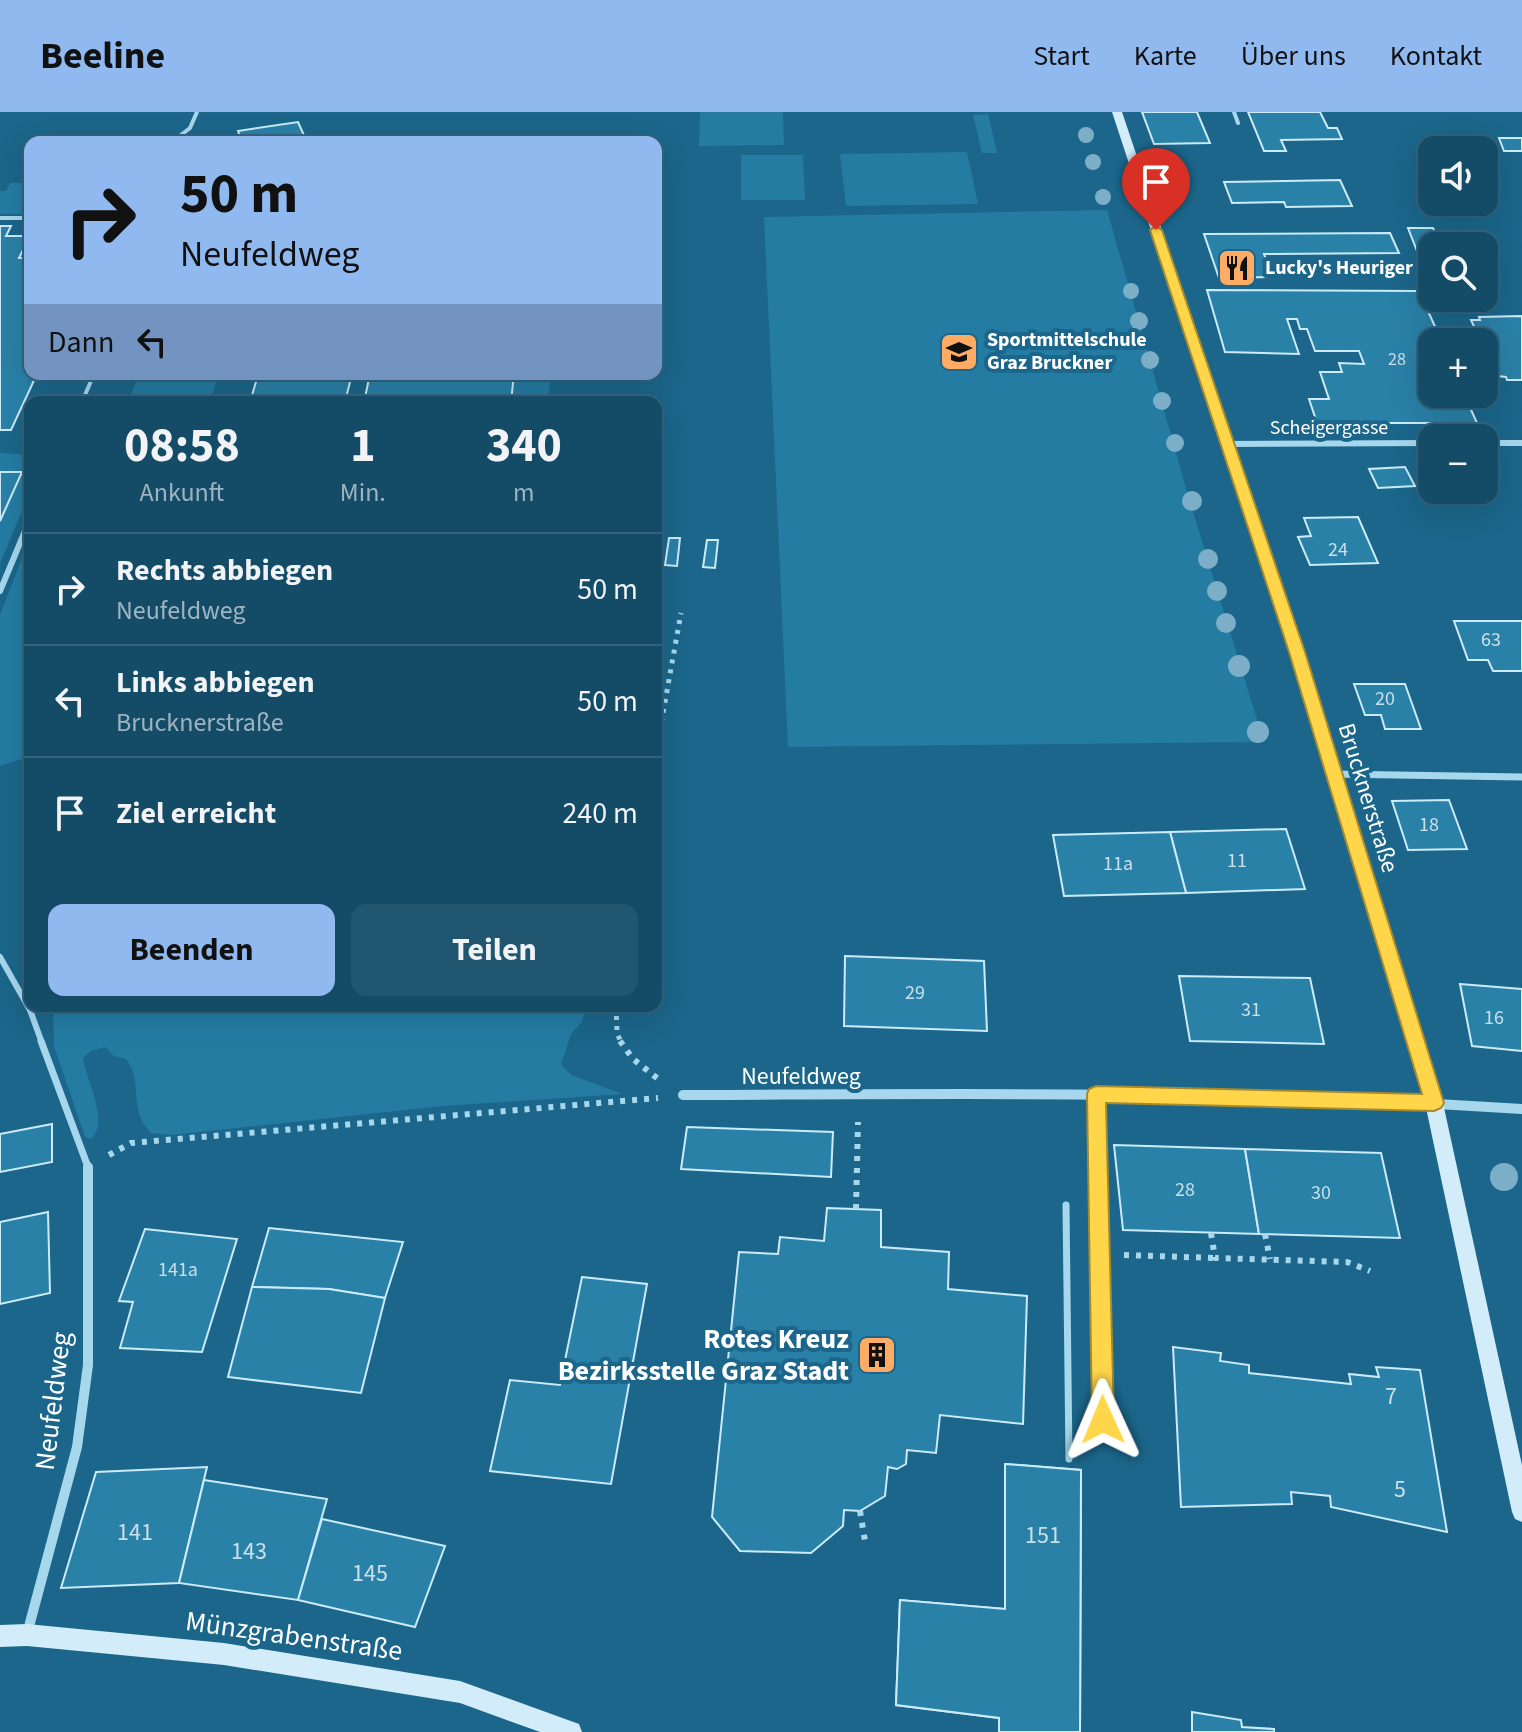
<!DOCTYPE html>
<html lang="de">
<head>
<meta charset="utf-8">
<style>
	body { margin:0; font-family:"Source Sans 3",sans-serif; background:#215671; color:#f1f3f6; height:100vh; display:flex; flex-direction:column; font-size:30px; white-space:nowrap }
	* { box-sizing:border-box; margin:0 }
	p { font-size:26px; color:#9db4c0 }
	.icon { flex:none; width:44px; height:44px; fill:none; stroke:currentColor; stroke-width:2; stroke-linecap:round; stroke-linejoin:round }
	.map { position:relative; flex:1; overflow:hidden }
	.side { position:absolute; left:24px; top:284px; width:638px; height:616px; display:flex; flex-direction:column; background:#144c68; border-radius:16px; box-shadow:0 8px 32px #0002,0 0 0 2px #33637c }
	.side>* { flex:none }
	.top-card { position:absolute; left:24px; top:24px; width:638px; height:244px; border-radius:16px; box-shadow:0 8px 32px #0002,0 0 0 2px #33637c; background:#90b9f0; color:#111; overflow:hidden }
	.buttons { position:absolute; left:1418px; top:24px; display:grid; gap:16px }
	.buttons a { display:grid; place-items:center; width:80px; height:80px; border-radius:16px; background:#144c68; box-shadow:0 8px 32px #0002,0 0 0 2px #33637c; font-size:40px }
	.pin { position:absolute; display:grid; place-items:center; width:68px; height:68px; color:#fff; margin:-82px -34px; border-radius:50% 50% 50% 0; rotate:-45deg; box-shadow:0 0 8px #0007 }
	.pin .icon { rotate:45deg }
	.me { position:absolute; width:88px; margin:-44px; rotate:359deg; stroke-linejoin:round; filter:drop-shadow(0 0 6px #0008) }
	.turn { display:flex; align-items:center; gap:28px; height:168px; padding:0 24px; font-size:36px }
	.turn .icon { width:104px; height:104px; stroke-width:2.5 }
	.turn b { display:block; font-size:56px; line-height:68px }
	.then { display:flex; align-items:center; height:76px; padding:0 24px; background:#0003; gap:16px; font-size:30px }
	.eta { display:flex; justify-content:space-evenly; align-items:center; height:136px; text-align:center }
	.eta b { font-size:48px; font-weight:700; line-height:56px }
	.cta { display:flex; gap:16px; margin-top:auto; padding:16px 24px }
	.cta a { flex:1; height:92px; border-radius:16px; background:#90b9f0; color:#111; font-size:32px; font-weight:700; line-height:92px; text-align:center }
	.cta a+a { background:#215671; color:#f1f3f6 }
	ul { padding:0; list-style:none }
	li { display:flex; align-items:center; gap:24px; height:112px; padding:0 24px; border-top:2px solid #33637c }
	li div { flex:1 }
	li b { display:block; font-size:30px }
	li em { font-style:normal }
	header { display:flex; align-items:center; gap:48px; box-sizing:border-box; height:112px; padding:0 40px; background:#90b9f0; color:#111 }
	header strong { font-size:38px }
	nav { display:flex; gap:44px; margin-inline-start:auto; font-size:28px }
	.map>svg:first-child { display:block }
</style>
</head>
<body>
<header>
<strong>Beeline</strong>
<nav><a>Start</a><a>Karte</a><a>Über uns</a><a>Kontakt</a></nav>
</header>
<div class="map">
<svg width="1522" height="1620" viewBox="0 0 1522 1620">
	<rect width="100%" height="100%" fill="#1b668a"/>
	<!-- green -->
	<g fill="#247ca3">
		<polygon points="700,0 783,0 784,33 699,34"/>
		<polygon points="988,2 997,41 982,41 973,3"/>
		<polygon points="967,40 978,92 846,94 840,42"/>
		<polygon points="741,43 803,43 805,88 741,88"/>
		<polygon points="10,71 30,71 30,102 0,102 0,79 6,79"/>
		<polygon points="1107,98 1190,390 1264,630 788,635 764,105"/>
		<polygon points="139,262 219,262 210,290 128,290"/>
		<polygon points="514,262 551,262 548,290 511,290"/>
		<polygon points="0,341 30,343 30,379 0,452"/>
		<polygon points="30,425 30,641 21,647 0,654 0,503"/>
		<path d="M53,894H586L582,910L571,922L561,952L571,963L622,982L443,994L171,1023L151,1021C127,997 144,970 126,947L114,944L105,935L91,939L83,946C86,967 110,1010 91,1027L85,1025L54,934Z"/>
	</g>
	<!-- building -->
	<g fill="#2a81a8" stroke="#cbebf9" stroke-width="2">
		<polygon points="1142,0 1197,0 1210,31 1154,32"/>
		<polygon points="1248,0 1320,0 1328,16 1337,16 1342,27 1281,28 1286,39 1264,39"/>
		<polygon points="298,10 307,30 242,30 238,19"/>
		<polygon points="1499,26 1522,26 1522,39 1504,39"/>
		<polygon points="1340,68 1352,94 1286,95 1284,90 1232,91 1224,70"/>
		<polygon points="0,114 11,114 6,124 30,124 19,146 30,146 30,262 37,262 11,318 0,318"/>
		<polygon points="1408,116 1433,116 1441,134 1432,134 1432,139 1417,139"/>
		<polygon points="1390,121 1399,141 1264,142 1273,165 1219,166 1204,122"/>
		<polygon points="1207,178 1419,179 1442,230 1432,230 1432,282 1464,282 1477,311 1317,311 1309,287 1329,287 1320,260 1342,260 1339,251 1364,252 1359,239 1315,239 1307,217 1300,217 1297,207 1287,207 1299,242 1225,240"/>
		<polygon points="1522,204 1522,268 1507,268 1506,265 1497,264 1490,247 1484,247 1484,230 1474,230 1469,219 1476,219 1471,208 1480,208 1479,205"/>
		<polygon points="352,262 345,290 250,290 258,263"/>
		<polygon points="370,262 514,262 511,290 364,290"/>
		<polygon points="1405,355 1415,374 1378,376 1369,357"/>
		<polygon points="0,360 22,360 0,409"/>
		<polygon points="1358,405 1378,451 1310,453 1298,425 1311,424 1304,406"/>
		<polygon points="669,426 680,426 677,454 665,453"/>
		<polygon points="707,428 718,428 715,456 703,455"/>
		<polygon points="1454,509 1522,509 1522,559 1493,559 1488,548 1468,548"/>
		<polygon points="1354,572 1405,572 1421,617 1385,617 1381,603 1365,603"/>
		<polygon points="1449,688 1467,737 1408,738 1392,689"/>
		<polygon points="1286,717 1305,777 1186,781 1170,720"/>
		<polygon points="1170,720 1186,781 1064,784 1053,723"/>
		<polygon points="845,844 984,849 987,919 844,914"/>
		<polygon points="1179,864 1310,866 1324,932 1190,929"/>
		<polygon points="1460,872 1522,877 1522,939 1472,934"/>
		<polygon points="52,1012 52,1050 0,1060 0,1022"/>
		<polygon points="687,1015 833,1020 831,1065 681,1057"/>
		<polygon points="1114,1033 1245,1037 1259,1122 1123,1118"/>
		<polygon points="1245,1037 1381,1041 1400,1126 1259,1122"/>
		<polygon points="827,1096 881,1098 881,1135 949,1140 948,1177 1027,1184 1023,1312 940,1303 936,1341 907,1338 906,1352 897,1357 888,1355 885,1384 860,1399 844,1398 843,1414 811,1441 740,1439 712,1405 739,1140 778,1142 780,1125 824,1129"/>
		<polygon points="48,1100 50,1181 0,1192 0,1110"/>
		<polygon points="269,1116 403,1130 385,1186 329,1177 252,1175"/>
		<polygon points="145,1117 237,1127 202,1240 120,1236 133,1190 119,1189"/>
		<polygon points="582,1165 647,1172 611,1372 490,1359 510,1268 560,1273"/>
		<polygon points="252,1175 329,1177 385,1186 361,1281 228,1265"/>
		<polygon points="1173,1235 1221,1241 1220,1249 1249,1253 1249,1261 1351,1272 1349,1262 1379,1265 1376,1255 1420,1258 1447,1420 1331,1395 1330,1384 1291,1380 1292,1392 1181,1395"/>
		<polygon points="1005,1352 1081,1358 1080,1620 999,1620 999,1606 896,1593 900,1488 1005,1497"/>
		<polygon points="1005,1352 1081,1358 1080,1620 999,1620 999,1606 896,1593 900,1488 1005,1497"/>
		<polygon points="207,1355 179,1471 61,1476 96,1360"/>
		<polygon points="204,1368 327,1387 298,1488 179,1471"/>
		<polygon points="322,1407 445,1434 415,1515 298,1488"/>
		<polygon points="1192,1600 1241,1608 1242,1615 1274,1617 1274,1620 1192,1620"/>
	</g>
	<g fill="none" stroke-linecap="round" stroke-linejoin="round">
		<!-- path-far1 -->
		<g stroke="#a6d7ed" stroke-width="5" stroke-dasharray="4 6" stroke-linecap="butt">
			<polyline points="656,640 681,501"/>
			<polyline points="616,894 617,920 621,931"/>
		</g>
		<!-- path -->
		<g stroke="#a6d7ed" stroke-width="6" stroke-dasharray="5 7" stroke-linecap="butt">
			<polyline points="620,929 633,947 662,970"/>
			<polyline points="109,1043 131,1031 658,986"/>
			<polyline points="856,1097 858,1010"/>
			<polyline points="1211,1121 1215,1146 1347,1150 1370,1159"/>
			<polyline points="1265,1122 1270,1147"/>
			<polyline points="1124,1143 1215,1146"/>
			<polyline points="860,1399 865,1429"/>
		</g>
		<!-- service-far2 -->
		<g stroke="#a6d7ed" stroke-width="4">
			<polyline points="1234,0 1238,11"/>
			<polyline points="172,30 190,16 197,0"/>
			<polyline points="0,106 30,106"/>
			<polyline points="82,290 94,262"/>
		</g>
		<!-- service-far1 -->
		<g stroke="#a6d7ed" stroke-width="6">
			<polyline points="0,479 30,407"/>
			<polyline points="0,845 30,898 42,931"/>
		</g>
		<!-- service -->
		<g stroke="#a6d7ed" stroke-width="7">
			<polyline points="41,929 88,1055"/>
			<polyline points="1096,982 1103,1308"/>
			<polyline points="1066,1093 1069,1347"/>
		</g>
		<!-- minor-far2 -->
		<g stroke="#a6d7ed" stroke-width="6">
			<polyline points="1484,331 1522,331"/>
			<polyline points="1226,332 1432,331"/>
		</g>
		<!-- minor-far1 -->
		<polyline stroke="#a6d7ed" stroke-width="7" points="1333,662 1522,665"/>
		<!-- minor -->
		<g stroke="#a6d7ed" stroke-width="10">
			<path d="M683,983C963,982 1243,978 1522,997"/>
			<polyline points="27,1522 77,1335 88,1253 88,1055"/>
		</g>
		<!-- secondary -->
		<g fill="#d2ecf9" fill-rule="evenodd">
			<polygon points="1112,0 1122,0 1304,540 1443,991 1522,1353 1522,1410 1515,1407 1512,1400 1425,991 1290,540"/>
			<polygon points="27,1512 224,1531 460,1569 579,1612 582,1620 540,1620 460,1591 224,1553 27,1534 0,1535 0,1513"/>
		</g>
	</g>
	<!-- trees -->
	<g fill="#7cafc7">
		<circle cx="1086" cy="23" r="8"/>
		<circle cx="1093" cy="50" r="8"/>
		<circle cx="1103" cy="85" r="8"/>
		<circle cx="1131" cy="179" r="8"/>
		<circle cx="1139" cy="209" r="9"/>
		<circle cx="1150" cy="248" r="9"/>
		<circle cx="1162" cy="289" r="9"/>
		<circle cx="1175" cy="331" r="9"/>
		<circle cx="1192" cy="389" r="10"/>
		<circle cx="1208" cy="447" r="10"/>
		<circle cx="1217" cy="479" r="10"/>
		<circle cx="1226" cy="511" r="10"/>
		<circle cx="1239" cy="554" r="11"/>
		<circle cx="1258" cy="620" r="11"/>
		<circle cx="1504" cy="1065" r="14"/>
	</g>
	<!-- route -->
	<polygon fill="#ffd54a" stroke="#a68a30" stroke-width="2" points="1156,114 1162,118 1305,540 1444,991 1441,996 1434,999 1106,991 1114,1308 1111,1315 1103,1318 1095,1315 1092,1308 1087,982 1089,977 1096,974 1422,982 1289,540 1150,118"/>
	<!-- icons -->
	<defs>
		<symbol id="restaurant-square" viewBox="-11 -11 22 22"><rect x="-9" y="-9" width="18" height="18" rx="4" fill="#feac63" stroke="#1b668a"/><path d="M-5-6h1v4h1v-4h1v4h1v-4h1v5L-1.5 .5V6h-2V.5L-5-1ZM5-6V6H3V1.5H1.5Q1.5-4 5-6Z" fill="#111"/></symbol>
		<symbol id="school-square" viewBox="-11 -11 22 22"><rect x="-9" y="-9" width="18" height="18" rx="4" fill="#feac63" stroke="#1b668a"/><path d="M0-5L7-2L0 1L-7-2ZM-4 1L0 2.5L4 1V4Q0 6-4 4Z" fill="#111"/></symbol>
		<symbol id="building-square" viewBox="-11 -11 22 22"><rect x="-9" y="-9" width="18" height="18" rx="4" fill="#feac63" stroke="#1b668a"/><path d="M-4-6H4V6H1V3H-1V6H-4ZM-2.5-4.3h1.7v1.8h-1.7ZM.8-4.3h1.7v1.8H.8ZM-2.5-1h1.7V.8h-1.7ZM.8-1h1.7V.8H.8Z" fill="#111"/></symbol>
	</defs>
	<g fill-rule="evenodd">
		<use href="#restaurant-square" x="1215" y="134" width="44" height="44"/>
		<use href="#school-square" x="937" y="218" width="44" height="44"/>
		<use href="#building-square" x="855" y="1221" width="44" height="44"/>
	</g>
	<g text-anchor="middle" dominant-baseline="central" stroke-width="8" stroke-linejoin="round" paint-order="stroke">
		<!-- far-number labels -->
		<g font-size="18" fill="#cae0e9">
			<text x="1397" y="247">28</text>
		</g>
		<!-- far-poi labels -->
		<g font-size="20" font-weight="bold" fill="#fff" stroke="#1b668a" text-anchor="start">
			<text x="1265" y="156">Lucky's Heuriger</text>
			<text x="987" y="228">Sportmittelschule<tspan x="987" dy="23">Graz Bruckner</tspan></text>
		</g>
		<!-- far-street labels -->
		<g font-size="20" fill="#fff" stroke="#1b668a">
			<text x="1329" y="316">Scheigergasse</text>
		</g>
		<!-- number labels -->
		<g font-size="20" fill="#cae0e9">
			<text x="1338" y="438">24</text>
			<text x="1491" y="528">63</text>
			<text x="1385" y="587">20</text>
			<text x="1429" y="713">18</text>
			<text x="1237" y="749">11</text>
			<text x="1118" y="752">11a</text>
			<text x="915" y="881">29</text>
			<text x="1251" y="898">31</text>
			<text x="1494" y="906">16</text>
			<text x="1185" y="1078">28</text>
			<text x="1321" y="1081">30</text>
			<text x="178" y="1158">141a</text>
		</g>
		<!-- street labels -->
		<g font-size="24" fill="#fff" stroke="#1b668a">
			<text transform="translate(1368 686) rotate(73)">Brucknerstraße</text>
			<text x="801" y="964">Neufeldweg</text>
		</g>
		<!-- near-number labels -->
		<g font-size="24" fill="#cae0e9">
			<text x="1391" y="1284">7</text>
			<text x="1400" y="1377">5</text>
			<text x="135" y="1420">141</text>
			<text x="1043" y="1423">151</text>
			<text x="249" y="1439">143</text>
			<text x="370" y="1461">145</text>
		</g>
		<!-- near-poi labels -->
		<g font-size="28" font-weight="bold" fill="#fff" stroke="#1b668a" text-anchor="end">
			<text x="849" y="1227">Rotes Kreuz<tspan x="849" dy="32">Bezirksstelle Graz Stadt</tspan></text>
		</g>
		<!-- near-street labels -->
		<g font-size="28" fill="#fff" stroke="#1b668a">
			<text transform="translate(53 1289) rotate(-83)">Neufeldweg</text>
			<text transform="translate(294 1524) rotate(8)">Münzgrabenstraße</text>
		</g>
	</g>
</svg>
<div class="buttons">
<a><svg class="icon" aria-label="sound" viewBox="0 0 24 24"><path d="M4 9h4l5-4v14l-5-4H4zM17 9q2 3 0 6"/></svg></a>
<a><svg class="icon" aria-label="search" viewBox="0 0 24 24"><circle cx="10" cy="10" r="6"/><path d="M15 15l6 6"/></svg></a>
<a>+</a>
<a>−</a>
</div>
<div class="pin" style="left:1156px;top:118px;background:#d93025"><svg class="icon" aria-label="arrive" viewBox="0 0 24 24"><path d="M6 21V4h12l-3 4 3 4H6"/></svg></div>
<svg class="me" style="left:1103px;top:1308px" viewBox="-20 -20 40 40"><path d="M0-17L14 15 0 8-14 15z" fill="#ffd54a" stroke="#fff" stroke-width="4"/></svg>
<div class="top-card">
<div class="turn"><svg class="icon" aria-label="right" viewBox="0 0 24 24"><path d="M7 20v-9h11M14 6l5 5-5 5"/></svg><div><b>50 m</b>Neufeldweg</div></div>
<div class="then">Dann<svg class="icon" aria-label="left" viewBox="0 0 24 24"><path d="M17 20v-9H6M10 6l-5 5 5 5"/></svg></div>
</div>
<section class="side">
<div class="eta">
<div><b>08:58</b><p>Ankunft</p></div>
<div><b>1</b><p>Min.</p></div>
<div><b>340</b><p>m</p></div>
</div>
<ul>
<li><svg class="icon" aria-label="right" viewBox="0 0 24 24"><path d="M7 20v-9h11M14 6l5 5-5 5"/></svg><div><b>Rechts abbiegen</b><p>Neufeldweg</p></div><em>50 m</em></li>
<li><svg class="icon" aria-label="left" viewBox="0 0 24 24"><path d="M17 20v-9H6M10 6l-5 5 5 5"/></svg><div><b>Links abbiegen</b><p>Brucknerstraße</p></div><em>50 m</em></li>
<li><svg class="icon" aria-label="arrive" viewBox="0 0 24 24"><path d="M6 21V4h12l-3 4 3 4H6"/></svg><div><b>Ziel erreicht</b></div><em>240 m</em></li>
</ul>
<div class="cta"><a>Beenden</a><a>Teilen</a></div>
</section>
</div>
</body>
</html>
